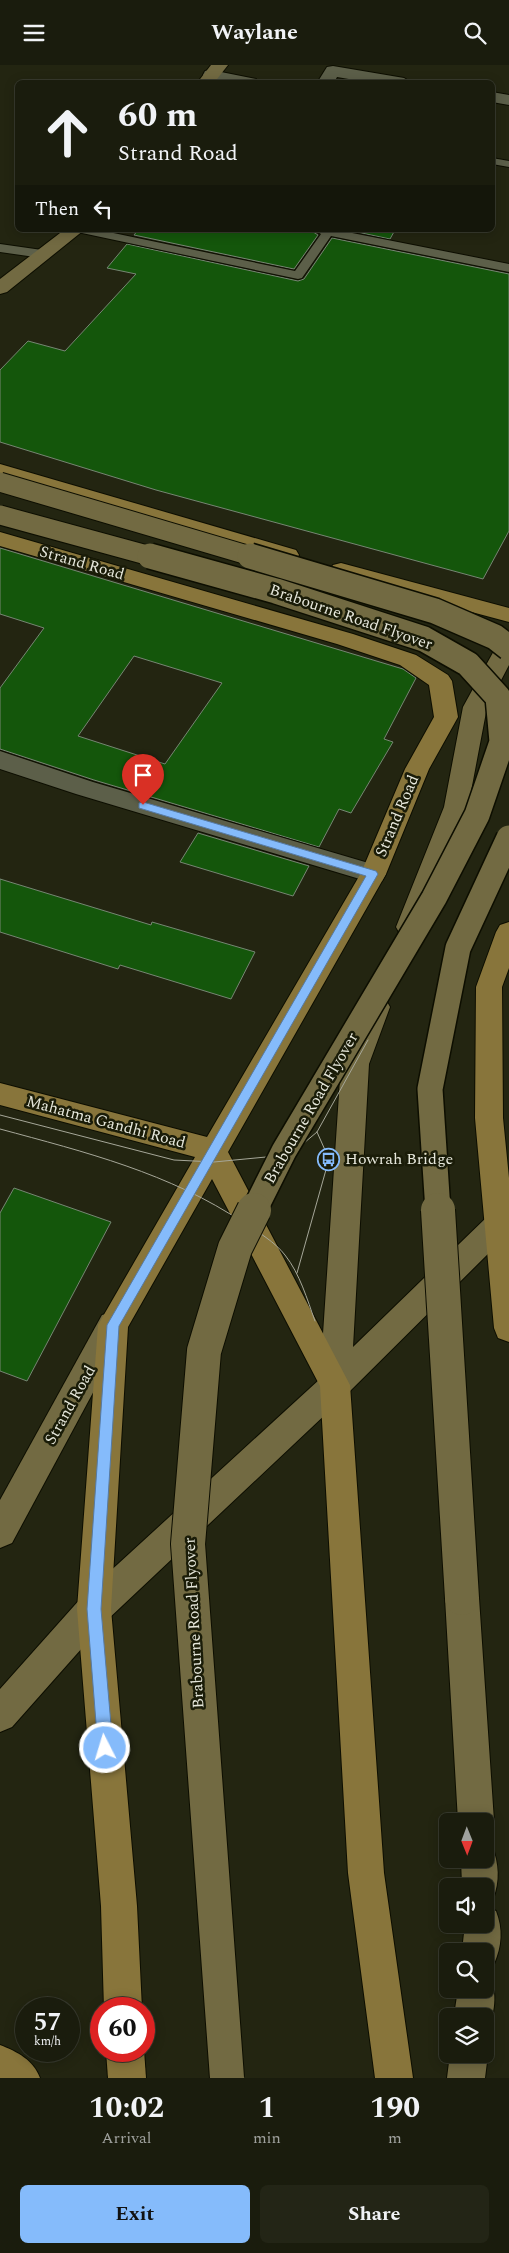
<!DOCTYPE html>
<html lang="en">
<head>
<meta charset="utf-8">
<style>
	body { margin:0; font-family:Spectral,serif; background:#232516; color:#f1f3f6; height:100vh; display:flex; flex-direction:column; font-size:19px; white-space:nowrap }
	* { box-sizing:border-box; margin:0 }
	p { font-size:16px; color:#9fa19d }
	.icon { flex:none; width:28px; height:28px; fill:none; stroke:currentColor; stroke-width:2; stroke-linecap:round; stroke-linejoin:round }
	.map { position:relative; height:2013px; overflow:hidden }
	.sheet { display:flex; flex-direction:column; background:#1a1c0d; flex:1 }
	.sheet>* { flex:none }
	.hud { position:absolute; left:15px; top:15px; width:480px; height:152px; border-radius:8px; box-shadow:0 2px 12px #0003,0 0 0 1px #383a2e; background:#1a1c0d; color:#f1f3f6; overflow:hidden }
	.needle { width:32px; rotate:179deg }
	.controls { position:absolute; left:439px; top:1748px; display:grid; gap:10px }
	.controls a { display:grid; place-items:center; width:55px; height:55px; border-radius:8px; background:#1a1c0d; box-shadow:0 2px 12px #0003,0 0 0 1px #383a2e; font-size:25px }
	.speed { position:absolute; left:15px; top:1932px; display:flex; gap:10px; font-size:25px; font-weight:700; text-align:center }
	.speed>* { display:grid; place-content:center; width:65px; height:65px; border-radius:50%; background:#1a1c0d; box-shadow:0 2px 12px #0003,0 0 0 1px #383a2e; line-height:1 }
	.speed small { font-size:12px; font-weight:400 }
	.speed .limit { border:8px solid #d22; background:#fff; color:#111 }
	.pin { position:absolute; display:grid; place-items:center; width:42px; height:42px; color:#fff; margin:-51px -21px; border-radius:50% 50% 50% 0; rotate:-45deg; box-shadow:0 0 5px #0007 }
	.pin .icon { rotate:45deg }
	.me { position:absolute; width:55px; margin:-28px; rotate:355deg; stroke-linejoin:round; filter:drop-shadow(0 0 4px #0008) }
	.turn { display:flex; align-items:center; gap:18px; height:105px; padding:0 20px; font-size:22px }
	.turn .icon { width:65px; height:65px; stroke-width:2.5 }
	.turn b { display:block; font-size:35px; line-height:42px }
	.then { display:flex; align-items:center; height:48px; padding:0 20px; background:#0003; gap:10px; font-size:19px }
	.eta { display:flex; justify-content:space-evenly; align-items:center; height:85px; text-align:center }
	.eta b { font-size:30px; font-weight:700; line-height:35px }
	.primary-button { display:flex; gap:10px; margin-top:auto; padding:10px 20px }
	.primary-button a { flex:1; height:58px; border-radius:8px; background:#85bbfb; color:#111; font-size:20px; font-weight:700; line-height:58px; text-align:center }
	.primary-button a+a { background:#232516; color:#f1f3f6 }
	header { display:flex; justify-content:space-between; align-items:center; height:65px; padding:0 20px; background:#1a1c0d; font-size:22px; font-weight:700 }
	.map>svg:first-child { display:block }
</style>
</head>
<body>
<header><svg class="icon" aria-label="menu" viewBox="0 0 24 24"><path d="M4 6h16M4 12h16M4 18h16"/></svg>Waylane<svg class="icon" aria-label="search" viewBox="0 0 24 24"><circle cx="10" cy="10" r="6"/><path d="M15 15l6 6"/></svg></header>
<div class="map">
<svg width="509" height="2013" viewBox="0 0 509 2013">
	<rect width="100%" height="100%" fill="#232511"/>
	<!-- building -->
	<g fill="#14560b" stroke="#768673" fill-rule="evenodd">
		<polygon points="138,165 310,165 318,170 294,204 134,170"/>
		<polygon points="348,165 395,165 390,174"/>
		<polygon points="332,173 509,209 509,466 483,514 156,425 0,377 0,305 28,276 65,286 136,209 107,203 127,179 298,216 304,214"/>
		<path d="M0,483L403,604L416,613L384,674L393,677L351,748L339,744L319,782L94,715L0,684V623L44,563L0,549ZM134,591L222,618L165,699L78,671Z"/>
		<polygon points="198,768 309,801 293,831 180,797"/>
		<polygon points="0,814 151,860 152,857 255,887 231,934 120,900 118,904 0,867"/>
		<polygon points="14,1123 111,1157 27,1316 0,1306 0,1148"/>
	</g>
	<g fill="none" stroke-linecap="round" stroke-linejoin="round">
		<defs>
			<g id="service">
				<polygon points="492,93 509,96 509,102 492,99"/>
				<polygon points="76,165 99,165 295,206 321,169 314,165 337,165 509,199 509,207 331,171 302,213 298,214 82,168"/>
				<polygon points="0,179 42,185 48,189 42,193 0,187"/>
			</g>
			<g id="minor">
				<polygon points="333,1 404,13 412,18 372,18 337,12 334,18 317,18 327,2"/>
				<polygon points="211,5 256,14 258,18 223,18 205,14 203,10 205,6"/>
				<polygon points="492,27 509,30 509,40 492,37"/>
				<polygon points="0,686 93,717 382,802 386,809 382,816 373,818 76,729 0,704"/>
			</g>
			<g id="secondary">
				<polygon points="211,0 228,0 214,18 197,18"/>
				<polygon points="64,165 84,165 7,227 0,229 0,214"/>
				<polygon points="509,570 509,600 487,642 468,742 422,862 418,869 409,872 400,869 396,862 444,742 463,642 501,573"/>
				<polygon points="377,931 386,935 390,942 369,999 353,1282 489,1150 499,1146 509,1150 509,1168 346,1330 106,1556 12,1662 0,1667 0,1624 82,1532 320,1314 341,999 368,935"/>
				<polygon points="113,1247 124,1250 128,1260 124,1270 12,1478 0,1483 0,1435 102,1250"/>
				<polygon points="462,1517 474,1521 479,1533 494,1756 489,1769 485,1770 485,1756 458,1756 445,1533 450,1521"/>
				<path d="M485,1778L492,1781C499,1799 500,1816 493,1834L485,1837V1821H462L461,1794H485Z"/>
				<path d="M485,1841L496,1846C503,1864 502,1881 494,1899L485,1903V1886H462L465,1859H485Z"/>
				<path d="M485,1909L490,1911C497,1927 496,1951 485,1965V1951H454L458,1924H485Z"/>
				<polygon points="485,1981 488,1989 485,2013 447,2013 450,1989 485,1989"/>
			</g>
			<g id="primary">
				<polygon points="0,399 296,485 299,490 296,495 288,497 0,412"/>
				<polygon points="0,467 353,569 416,590 448,610 452,616 458,652 429,704 386,809 228,1087 350,1320 384,1808 413,2013 375,2013 348,1808 320,1321 212,1114 128,1262 111,1544 137,1841 142,1944 104,1944 101,1841 77,1544 98,1260 195,1092 0,1040 0,1018 207,1072 361,808 405,704 434,652 429,620 400,600 337,579 0,481"/>
				<polygon points="341,498 509,543 509,557 333,510 330,505 333,500"/>
				<polygon points="509,857 509,903 502,922 503,1053 509,1113 509,1277 498,1273 494,1263 475,1053 476,922 496,867 500,860"/>
				<path d="M0,1980C18,1987 33,1995 40,2013H0Z"/>
				<polygon points="144,1985 146,2013 108,2013 106,1986"/>
			</g>
		</defs>
		<!-- service casing -->
		<use href="#service" stroke="#0d0e00" stroke-width="2"/>
		<!-- minor casing -->
		<use href="#minor" stroke="#0d0e00" stroke-width="2"/>
		<!-- secondary casing -->
		<use href="#secondary" stroke="#0d0e00" stroke-width="2"/>
		<!-- primary casing -->
		<use href="#primary" stroke="#0d0e00" stroke-width="2"/>
		<!-- service -->
		<use href="#service" fill="#5c5f49" fill-rule="evenodd"/>
		<!-- minor -->
		<use href="#minor" fill="#5c5f49" fill-rule="evenodd"/>
		<!-- secondary -->
		<use href="#secondary" fill="#726a42" fill-rule="evenodd"/>
		<!-- primary -->
		<use href="#primary" fill="#88753b" fill-rule="evenodd"/>
		<!-- tram -->
		<g stroke="#a6a799" stroke-width="1">
			<polyline points="0,1050 174,1095 214,1097 266,1092 298,1083 317,1067 368,975"/>
			<path d="M0,1064C85,1087 170,1108 244,1158C258,1167 275,1177 285,1190C300,1209 307,1234 315,1256"/>
			<polyline points="297,1208 329,1094 317,1067"/>
		</g>
		<defs>
			<g id="secondary-bridge-far2">
				<polyline points="0,417 254,492"/>
				<polyline points="0,450 154,492"/>
			</g>
			<g id="secondary-bridge-far1">
				<polyline points="150,491 276,526 424,574 468,599 498,632 502,677 477,750 434,833 284,1086 254,1146"/>
				<polyline points="250,491 435,546 495,572 509,583"/>
				<polyline points="438,1146 430,1024 458,883 509,773"/>
			</g>
			<g id="secondary-bridge">
				<polyline points="438,1145 462,1533"/>
				<polyline points="227,2013 188,1479 204,1286 235,1183 254,1145"/>
			</g>
		</defs>
		<!-- secondary-bridge-far2 casing -->
		<use href="#secondary-bridge-far2" stroke="#0d0e00" stroke-width="21" stroke-linecap="butt"/>
		<!-- secondary-bridge-far1 casing -->
		<use href="#secondary-bridge-far1" stroke="#0d0e00" stroke-width="28" stroke-linecap="butt"/>
		<!-- secondary-bridge casing -->
		<use href="#secondary-bridge" stroke="#0d0e00" stroke-width="36" stroke-linecap="butt"/>
		<!-- secondary-bridge-far2 -->
		<use href="#secondary-bridge-far2" stroke="#726a42" stroke-width="19"/>
		<!-- secondary-bridge-far1 -->
		<use href="#secondary-bridge-far1" stroke="#726a42" stroke-width="25"/>
		<!-- secondary-bridge -->
		<use href="#secondary-bridge" stroke="#726a42" stroke-width="34"/>
	</g>
	<!-- route -->
	<polygon fill="#85bbfb" stroke="#567aa3" points="143,737 376,806 378,809 119,1261 101,1544 113,1683 110,1688 105,1690 100,1688 98,1683 87,1544 107,1260 366,811 139,743 139,738"/>
	<!-- icons -->
	<defs>
		<symbol id="bus-ring" viewBox="-11 -11 22 22"><circle r="9.5" fill="#1a1c08" stroke="#85bbfb" stroke-width="1.5"/><path d="M-5-6H5V4H4V6H2V4H-2V6H-4V4H-5ZM-3.5-4V0h7V-4ZM-3.5 1.2v1.5H-2V1.2ZM2 1.2v1.5H3.5V1.2Z" fill="#85bbfb"/></symbol>
	</defs>
	<g fill-rule="evenodd">
		<use href="#bus-ring" x="316" y="1082" width="25" height="25"/>
	</g>
	<g text-anchor="middle" dominant-baseline="central" stroke-width="5" stroke-linejoin="round" paint-order="stroke">
		<!-- street labels -->
		<g font-size="16" fill="#e6e7db" stroke="#1a1c08">
			<text transform="translate(82 498) rotate(16)">Strand Road</text>
			<text transform="translate(351 552) rotate(19)">Brabourne Road Flyover</text>
			<text transform="translate(397 751) rotate(-67)">Strand Road</text>
			<text transform="translate(311 1043) rotate(-60)">Brabourne Road Flyover</text>
			<text transform="translate(106 1057) rotate(15)">Mahatma Gandhi Road</text>
			<text transform="translate(70 1340) rotate(-61)">Strand Road</text>
			<text transform="translate(194 1558) rotate(-93)">Brabourne Road Flyover</text>
		</g>
		<!-- poi labels -->
		<g font-size="16" fill="#e6e7db" stroke="#1a1c08" text-anchor="start">
			<text x="345" y="1094">Howrah Bridge</text>
		</g>
	</g>
</svg>
<div class="controls">
<a><svg class="needle" viewBox="-14 -14 28 28"><path d="M0-13l5 13h-10z" fill="#e53935"/><path d="M0 13l5-13h-10z" fill="#9fa19d"/></svg></a>
<a><svg class="icon" aria-label="sound" viewBox="0 0 24 24"><path d="M4 9h4l5-4v14l-5-4H4zM17 9q2 3 0 6"/></svg></a>
<a><svg class="icon" aria-label="search" viewBox="0 0 24 24"><circle cx="10" cy="10" r="6"/><path d="M15 15l6 6"/></svg></a>
<a><svg class="icon" aria-label="layers" viewBox="0 0 24 24"><path d="M12 4l9 5-9 5-9-5zM3 14l9 5 9-5"/></svg></a>
</div>
<div class="speed"><div>57<small>km/h</small></div><div class="limit">60</div></div>
<div class="pin" style="left:143px;top:740px;background:#d93025"><svg class="icon" aria-label="arrive" viewBox="0 0 24 24"><path d="M6 21V4h12l-3 4 3 4H6"/></svg></div>
<svg class="me" style="left:105px;top:1683px" viewBox="-20 -20 40 40"><circle r="17" fill="#85bbfb" stroke="#fff" stroke-width="3"/><path d="M0-11L8 9 0 5-8 9z" fill="#fff"/></svg>
<div class="hud">
<div class="turn"><svg class="icon" aria-label="ahead" viewBox="0 0 24 24"><path d="M12 20V5M6 11l6-6 6 6"/></svg><div><b>60 m</b>Strand Road</div></div>
<div class="then">Then<svg class="icon" aria-label="left" viewBox="0 0 24 24"><path d="M17 20v-9H6M10 6l-5 5 5 5"/></svg></div>
</div>
</div>
<section class="sheet">
<div class="eta">
<div><b>10:02</b><p>Arrival</p></div>
<div><b>1</b><p>min</p></div>
<div><b>190</b><p>m</p></div>
</div>
<div class="primary-button"><a>Exit</a><a>Share</a></div>
</section>
</body>
</html>
